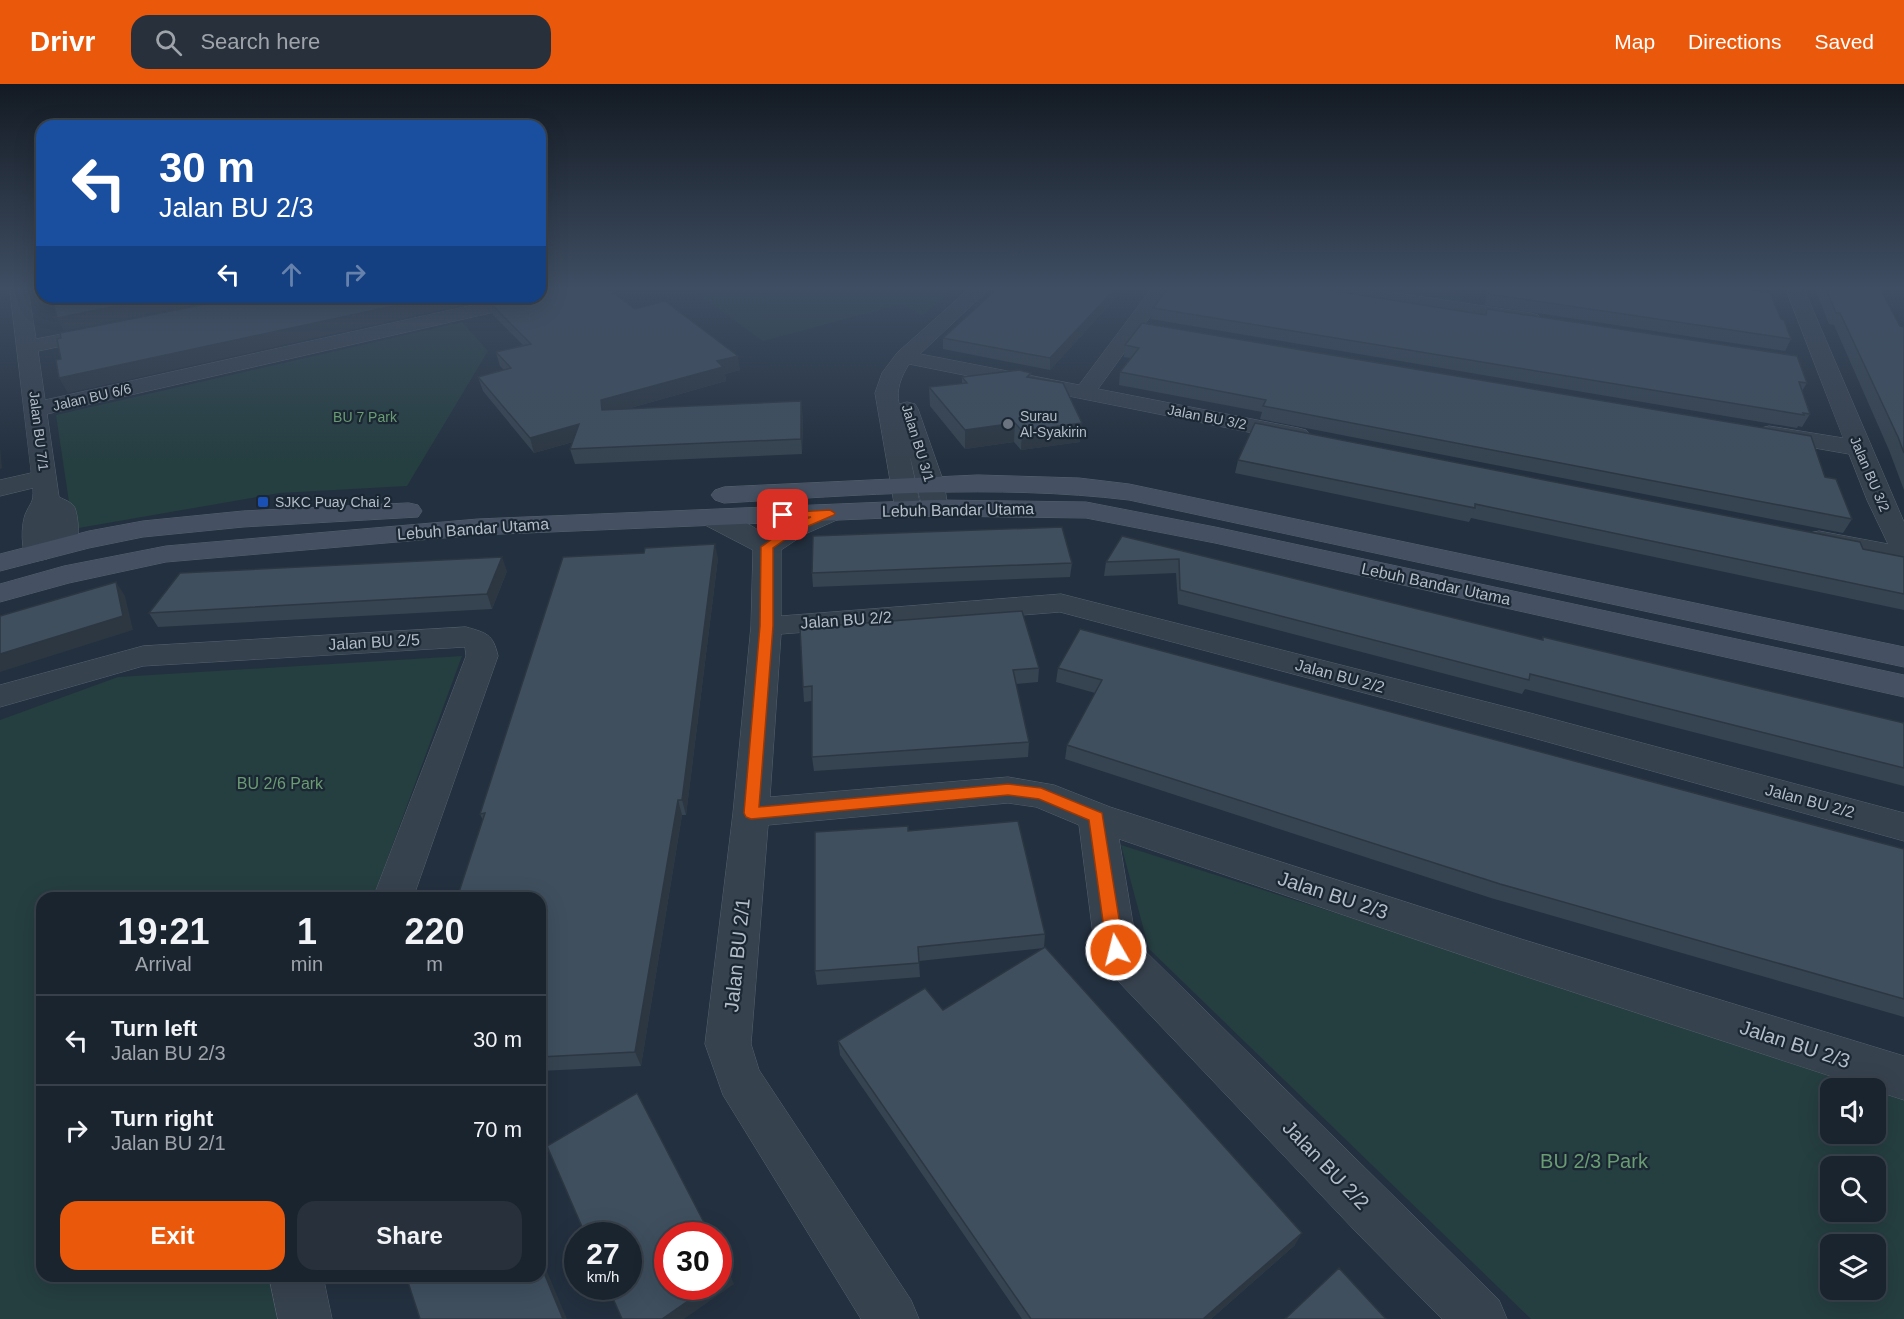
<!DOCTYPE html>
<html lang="en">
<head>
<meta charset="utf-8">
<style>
	body { margin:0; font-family:Helvetica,sans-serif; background:#27303b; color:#f1f3f6; height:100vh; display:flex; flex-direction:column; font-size:22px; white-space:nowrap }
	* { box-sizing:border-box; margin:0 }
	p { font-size:20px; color:#9fa4aa }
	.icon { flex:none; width:33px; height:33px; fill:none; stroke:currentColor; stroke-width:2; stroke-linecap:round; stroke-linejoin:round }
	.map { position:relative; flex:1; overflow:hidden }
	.drawer { position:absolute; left:36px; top:808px; width:510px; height:390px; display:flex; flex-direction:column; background:#1a242f; border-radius:18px; box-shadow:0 6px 24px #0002,0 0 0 2px #38414b }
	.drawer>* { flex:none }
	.hud { position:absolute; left:36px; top:36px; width:510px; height:183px; border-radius:18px; box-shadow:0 6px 24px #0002,0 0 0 2px #38414b; background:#1a4fa0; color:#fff; overflow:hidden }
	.buttons { position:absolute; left:1820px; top:994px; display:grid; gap:12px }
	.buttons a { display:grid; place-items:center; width:66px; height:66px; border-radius:12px; background:#1a242f; box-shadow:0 6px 24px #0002,0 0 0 2px #38414b; font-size:30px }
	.speed { position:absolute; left:564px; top:1138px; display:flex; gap:12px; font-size:30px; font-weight:700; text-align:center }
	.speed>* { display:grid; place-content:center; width:78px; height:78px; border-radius:50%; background:#1a242f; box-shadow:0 6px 24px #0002,0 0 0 2px #38414b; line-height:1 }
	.speed small { font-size:15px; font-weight:400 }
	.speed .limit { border:9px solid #d22; background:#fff; color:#111 }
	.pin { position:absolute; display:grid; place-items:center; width:51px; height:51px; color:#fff; margin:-26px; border-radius:12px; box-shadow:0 3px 9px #0006 }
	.me { position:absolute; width:66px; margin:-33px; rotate:352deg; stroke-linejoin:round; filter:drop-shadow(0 0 4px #0008) }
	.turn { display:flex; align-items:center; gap:21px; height:126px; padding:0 24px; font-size:27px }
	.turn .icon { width:78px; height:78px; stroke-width:2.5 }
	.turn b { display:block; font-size:42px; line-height:51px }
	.lanes { display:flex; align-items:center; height:57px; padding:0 24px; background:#0003; justify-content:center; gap:30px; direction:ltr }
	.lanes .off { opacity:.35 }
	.eta { display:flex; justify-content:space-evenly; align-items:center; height:102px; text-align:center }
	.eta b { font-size:36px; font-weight:700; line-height:42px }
	.button { display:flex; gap:12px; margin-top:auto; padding:12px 24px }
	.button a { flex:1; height:69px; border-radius:18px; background:#ea580c; color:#fff; font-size:24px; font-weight:700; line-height:69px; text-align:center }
	.button a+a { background:#27303b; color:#f1f3f6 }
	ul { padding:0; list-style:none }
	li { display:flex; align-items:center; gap:18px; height:90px; padding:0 24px; border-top:2px solid #38414b }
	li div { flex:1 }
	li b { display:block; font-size:22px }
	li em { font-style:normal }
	header { display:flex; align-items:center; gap:36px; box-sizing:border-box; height:84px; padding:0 30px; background:#ea580c; color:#fff }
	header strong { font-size:28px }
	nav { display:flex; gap:33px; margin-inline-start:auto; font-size:21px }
	.search { width:420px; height:54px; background:#27303b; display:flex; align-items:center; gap:15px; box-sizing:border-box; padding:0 21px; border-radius:18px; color:#9fa4aa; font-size:22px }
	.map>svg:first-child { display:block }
</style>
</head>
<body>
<header>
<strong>Drivr</strong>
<div class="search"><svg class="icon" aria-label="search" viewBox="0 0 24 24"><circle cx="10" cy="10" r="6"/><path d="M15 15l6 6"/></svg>Search here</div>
<nav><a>Map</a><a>Directions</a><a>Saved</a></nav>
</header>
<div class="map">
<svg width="1904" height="1235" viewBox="0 0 1904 1235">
	<rect width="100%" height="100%" fill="#23303f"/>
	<!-- green -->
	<g fill="#253e40" fill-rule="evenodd">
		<polygon points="691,205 952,205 922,232 902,220 763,257"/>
		<polygon points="1359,205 1463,205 1460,220"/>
		<polygon points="462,238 488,267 407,402 280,409 73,445 56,331"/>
		<polygon points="462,572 373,814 42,814 42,1192 270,1193 277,1235 0,1235 0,636 118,593"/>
		<path d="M1121,761L1904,1009V1235H1531L1149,865ZM1830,1005H1875V1050H1830ZM1830,1083H1875V1128H1830ZM1830,1161H1875V1206H1830Z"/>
	</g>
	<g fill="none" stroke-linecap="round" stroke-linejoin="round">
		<defs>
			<g id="street">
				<path d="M10,205H28L36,255L103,242L110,244L113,248L110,252L38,267L45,316L509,213H540V209L543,213L541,217L534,219L47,330L59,413C65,416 72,418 75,424C79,435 80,458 74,467L64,469L54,467L51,462V469L47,475L37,477L27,475C21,466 21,442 25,431C30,418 34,420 33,404L0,412V396L31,389Z"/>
				<path d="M969,205H989L920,270L1079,301L1151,205H1170L1098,305L1298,344L1306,346L1310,351L1306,356L1298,358L909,280C901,293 896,305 899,320L907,318L915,320L918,325L944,399L948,424L944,430L935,432L926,430C920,421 914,386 910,373L921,425L917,431L908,433L899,431L895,425L875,309L882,289L897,269Z"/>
				<polygon points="1323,205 1369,205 1531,229 1538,231 1541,235 1538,239 1531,241 1332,211 1325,209"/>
				<polygon points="1786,205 1804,205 1904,438 1904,475 1889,477 1809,461 1805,455 1809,449 1819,447 1888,460 1867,416 1849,370 1769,356 1761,354 1757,349 1761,344 1769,342 1843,354"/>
				<path d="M830,421L839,423L843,429L839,435L805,450L781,466V532L1061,510L1530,629L1904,729V757L1530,653L1060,528L781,550L770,713L1008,693L1054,701L1110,723L1521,855L1904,972V1016L1521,891L1119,755L1136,858L1499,1216L1507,1235H1442L1359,1151L1101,879L1095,866L1079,741L1036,723L1008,719L768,741L751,960L759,986L911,1216L919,1235H861L723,1011L705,960L733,729L751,542L753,466L703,440L699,434L703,428C725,423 748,440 766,451L785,438Z"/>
				<path d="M466,543C487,549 493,550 498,572L413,814H373L466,572L465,563L143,582L0,623V601L143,562Z"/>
				<polygon points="269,1192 323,1192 332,1235 278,1235"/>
			</g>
			<g id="secondary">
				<path d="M978,391L1079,394L1129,400L1904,563V583L1129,416C994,400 860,411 724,419L715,416L711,411L715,406L724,403Z"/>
				<polygon points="935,416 1086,418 1215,443 1904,591 1904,613 1215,459 1086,434 935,432 478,451 166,478 69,499 0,518 0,500 64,482 166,462 478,435"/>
				<polygon points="409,419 418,421 422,427 418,433 243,443 143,453 89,464 0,487 0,470 89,447 143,437 243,427"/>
			</g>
		</defs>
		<!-- street casing -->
		<use href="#street" stroke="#55606d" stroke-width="1"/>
		<!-- secondary casing -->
		<use href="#secondary" stroke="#55606d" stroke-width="1"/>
		<!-- street -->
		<use href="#street" fill="#37424f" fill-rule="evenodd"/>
		<!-- secondary -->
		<use href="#secondary" fill="#455162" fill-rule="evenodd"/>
	</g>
	<!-- wall -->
	<g fill="#364451">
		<polygon points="997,205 1124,205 1050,286 943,265 943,254"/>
		<polygon points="1487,205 1740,205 1781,235 1791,255 1785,267 1485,221"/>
		<polygon points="1815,205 1880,205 1900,242 1904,243 1904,406 1889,366 1834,241 1829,240"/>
		<polygon points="489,218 635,225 740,286 725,290 726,297 627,325 803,332 802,370 575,380 570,365 573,358 534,369 483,307 478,293 504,286 500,282 496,268 523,261 493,231"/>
		<polygon points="1153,224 1485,230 1487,225 1807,299 1802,307 1810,330 1802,343 1798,342 1797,344 1151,235"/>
		<polygon points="1125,261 1825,393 1852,435 1843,449 1260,335 1262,328 1119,301 1120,288 1131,274 1124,273"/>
		<polygon points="1031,289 1031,294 1080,358 1021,366 1014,358 965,365 930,322 929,303 962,300 962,293"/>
		<polygon points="1238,376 1863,465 1904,473 1904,526 1471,434 1469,438 1235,389"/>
		<polygon points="1122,452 1542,556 1543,553 1904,639 1904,702 1525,605 1522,610 1178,520 1176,489 1104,492 1106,478"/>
		<polygon points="718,474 686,731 682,731 641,982 540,987 540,814 483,736 480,730"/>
		<polygon points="1072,479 1070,493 813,503 812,489"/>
		<polygon points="507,487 492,525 158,543 149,529"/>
		<polygon points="1039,584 1038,598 1016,600 1029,658 1028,673 814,687 812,673 812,617 804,618 803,603"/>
		<polygon points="1058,584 1904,765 1904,933 1491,814 1065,675 1067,661 1095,609 1056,598"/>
		<polygon points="908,747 1045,850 1044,864 1295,1161 1211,1235 1022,1235 840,971 838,957 943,926 1044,864 919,877 920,893 817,901 815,887"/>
	</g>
	<!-- shaded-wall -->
	<g fill="#2c3742">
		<polygon points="1115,205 1124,205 1050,286 1050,274"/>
		<polygon points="161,213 233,213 64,247 57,234"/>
		<polygon points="435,213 499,213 68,309 59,294"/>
		<polygon points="738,272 740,286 725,290 726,297 605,331 602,326 601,316 717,277"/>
		<polygon points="801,317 803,332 802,370 801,355"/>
		<polygon points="1015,339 1014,358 965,365 965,346"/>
		<polygon points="1082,339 1080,358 1021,366 1022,347"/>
		<polygon points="579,340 583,355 534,369 530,354"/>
		<polygon points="0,363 2,384 0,385"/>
		<polygon points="715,460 718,474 686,731 682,716"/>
		<polygon points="502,473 507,487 492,525 487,510"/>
		<polygon points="116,498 125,512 133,546 0,588 0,570"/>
		<polygon points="678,716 682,731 641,982 635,968"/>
		<polygon points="1302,1149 1295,1161 1211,1235 1203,1235"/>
		<polygon points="540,1171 567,1235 563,1235 540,1179"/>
		<polygon points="729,1188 734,1200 684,1235 662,1235 708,1203 718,1203 718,1196"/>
	</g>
	<!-- building -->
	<g fill="#3f4f5e" stroke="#2c3742" stroke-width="1.5">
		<polygon points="545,205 608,205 635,225 665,217 738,272 717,277 723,283 601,316 602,326 801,317 801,355 570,365 579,340 530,354 478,293 511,284 496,268 531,260 489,218 510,213 540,213 540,206"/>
		<polygon points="997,205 1115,205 1050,274 943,254"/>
		<polygon points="1167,205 1323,205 1479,230 1486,231 1487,225 1797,272 1807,299 1799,298 1810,330 1803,329 1804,331 1153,224"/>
		<polygon points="1490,205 1740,205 1770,209 1781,235 1784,236 1791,255 1489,210"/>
		<polygon points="1826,205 1880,205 1900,242 1904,243 1904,369 1898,353 1840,229 1836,229"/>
		<polygon points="52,213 161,213 57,234"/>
		<polygon points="242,213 435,213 59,294 56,276 61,275 57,255 61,254 60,249"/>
		<polygon points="1142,239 1811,352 1825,393 1836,395 1852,435 1263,322 1266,316 1120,288 1139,264 1125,261"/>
		<polygon points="1019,286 1031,289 1027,293 1063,299 1082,339 1022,347 1015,339 965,346 929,303 967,299 962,293"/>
		<polygon points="1255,339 1860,458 1863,465 1904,473 1904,510 1475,420 1475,424 1238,376"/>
		<polygon points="1062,443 1072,479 812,489 813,452"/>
		<polygon points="1122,452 1543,556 1543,553 1904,639 1904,684 1530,590 1529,596 1180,506 1179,475 1106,478"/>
		<polygon points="715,460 682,716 678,716 635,968 540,973 540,814 457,814 485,729 480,730 563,473 644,469 645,464"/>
		<polygon points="502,473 487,510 149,529 180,489"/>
		<polygon points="116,498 123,532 0,570 0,532"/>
		<polygon points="1022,527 1039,584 1013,586 1029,658 812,673 812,602 803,603 800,544"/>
		<polygon points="1080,545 1904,765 1904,915 1500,800 1067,661 1102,596 1058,584"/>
		<polygon points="1018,737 1045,850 918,863 919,879 815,887 815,748 908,742 908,747"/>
		<polygon points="1045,863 1302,1149 1203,1235 1031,1235 838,957 925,904 943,926"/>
		<polygon points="637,1009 711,1152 668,1152 668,1203 708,1203 662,1235 622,1235 608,1203 628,1203 628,1152 586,1152 547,1062"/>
		<polygon points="718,1167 729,1188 718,1196"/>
		<polygon points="540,1179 563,1235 420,1235 406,1192 540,1192"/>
		<polygon points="1339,1184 1386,1235 1285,1235"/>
	</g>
	<!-- sky -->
	<linearGradient id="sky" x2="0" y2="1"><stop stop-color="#131a23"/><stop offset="0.54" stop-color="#3f4e63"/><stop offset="1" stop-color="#3f4e63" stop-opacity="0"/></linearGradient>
	<rect width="1904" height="378" fill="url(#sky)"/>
	<!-- route -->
	<polygon fill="#ea580c" stroke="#983908" stroke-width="1.5" points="830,426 835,429 834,431 799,446 773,464 773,542 759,723 1008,700 1041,704 1102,729 1124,866 1122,871 1116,873 1110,871 1107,866 1089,736 1039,715 1008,711 751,735 746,733 744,729 760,542 761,463 791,441 811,433 783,434 779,433 779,429"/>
	<!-- markers -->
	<circle fill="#6b7280" stroke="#1c2734" stroke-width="2" cx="1008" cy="340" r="6"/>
	<rect fill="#1a4fb4" stroke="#1c2734" stroke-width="2" x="257" y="412" width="12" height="12" rx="3"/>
	<g text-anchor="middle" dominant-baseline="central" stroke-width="4.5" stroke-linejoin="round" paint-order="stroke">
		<!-- far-street labels -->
		<g font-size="14" fill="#b3bdca" stroke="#1c2734">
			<text transform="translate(92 313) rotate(-13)">Jalan BU 6/6</text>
			<text transform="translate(1207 333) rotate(11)">Jalan BU 3/2</text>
			<text transform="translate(39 347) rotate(83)">Jalan BU 7/1</text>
			<text transform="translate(918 359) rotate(73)">Jalan BU 3/1</text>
			<text transform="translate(1870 390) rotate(67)">Jalan BU 3/2</text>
		</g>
		<!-- far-poi labels -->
		<g font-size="14" fill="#b3bdca" stroke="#1c2734" text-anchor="start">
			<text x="1020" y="332">Surau<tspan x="1020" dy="16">Al-Syakirin</tspan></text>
			<text x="275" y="418">SJKC Puay Chai 2</text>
		</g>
		<!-- far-park labels -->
		<g font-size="14" fill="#699c72" stroke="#1c2734">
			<text x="365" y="333">BU 7 Park</text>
		</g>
		<!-- street labels -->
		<g font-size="16" fill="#b3bdca" stroke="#1c2734">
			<text transform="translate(958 426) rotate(-1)">Lebuh Bandar Utama</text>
			<text transform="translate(473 445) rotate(-4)">Lebuh Bandar Utama</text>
			<text transform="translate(1436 500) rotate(12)">Lebuh Bandar Utama</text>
			<text transform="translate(846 536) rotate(-4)">Jalan BU 2/2</text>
			<text transform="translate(374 558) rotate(-3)">Jalan BU 2/5</text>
			<text transform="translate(1340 592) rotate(15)">Jalan BU 2/2</text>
			<text transform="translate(1810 717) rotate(15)">Jalan BU 2/2</text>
		</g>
		<!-- park labels -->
		<g font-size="16" fill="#699c72" stroke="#1c2734">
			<text x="280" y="699">BU 2/6 Park</text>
		</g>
		<!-- near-street labels -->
		<g font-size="20" fill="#b3bdca" stroke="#1c2734">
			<text transform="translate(1333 811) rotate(18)">Jalan BU 2/3</text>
			<text transform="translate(737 871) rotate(-84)">Jalan BU 2/1</text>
			<text transform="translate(1795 960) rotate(18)">Jalan BU 2/3</text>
			<text transform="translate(1326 1081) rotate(46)">Jalan BU 2/2</text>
		</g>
		<!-- near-park labels -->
		<g font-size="20" fill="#699c72" stroke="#1c2734">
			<text x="1594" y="1077">BU 2/3 Park</text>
		</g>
	</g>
</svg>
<div class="buttons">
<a><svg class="icon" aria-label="sound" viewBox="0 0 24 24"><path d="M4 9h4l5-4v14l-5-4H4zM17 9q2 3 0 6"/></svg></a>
<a><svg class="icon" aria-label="search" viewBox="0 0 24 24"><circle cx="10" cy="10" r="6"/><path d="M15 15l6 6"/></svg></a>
<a><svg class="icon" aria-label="layers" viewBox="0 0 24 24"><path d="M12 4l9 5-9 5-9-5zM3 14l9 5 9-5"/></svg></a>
</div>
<div class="speed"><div>27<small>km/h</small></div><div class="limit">30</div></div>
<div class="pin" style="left:783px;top:431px;background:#d93025"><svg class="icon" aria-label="arrive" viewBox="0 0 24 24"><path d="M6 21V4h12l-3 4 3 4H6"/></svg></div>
<svg class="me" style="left:1116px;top:866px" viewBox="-20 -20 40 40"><circle r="17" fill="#ea580c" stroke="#fff" stroke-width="3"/><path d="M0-11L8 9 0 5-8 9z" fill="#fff"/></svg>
<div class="hud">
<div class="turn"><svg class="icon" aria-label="left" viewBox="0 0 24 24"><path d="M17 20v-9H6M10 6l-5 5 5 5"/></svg><div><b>30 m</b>Jalan BU 2/3</div></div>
<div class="lanes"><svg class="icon" aria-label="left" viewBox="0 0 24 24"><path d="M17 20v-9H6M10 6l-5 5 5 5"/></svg><svg class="icon off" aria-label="ahead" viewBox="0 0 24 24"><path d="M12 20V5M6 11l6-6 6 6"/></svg><svg class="icon off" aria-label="right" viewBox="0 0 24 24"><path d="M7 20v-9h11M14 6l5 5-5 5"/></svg></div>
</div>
<section class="drawer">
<div class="eta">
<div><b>19:21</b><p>Arrival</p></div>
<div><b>1</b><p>min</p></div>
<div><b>220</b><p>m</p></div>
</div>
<ul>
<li><svg class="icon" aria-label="left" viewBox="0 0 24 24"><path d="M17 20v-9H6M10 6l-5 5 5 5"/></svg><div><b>Turn left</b><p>Jalan BU 2/3</p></div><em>30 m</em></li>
<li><svg class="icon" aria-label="right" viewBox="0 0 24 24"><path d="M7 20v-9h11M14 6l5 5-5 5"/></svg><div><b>Turn right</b><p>Jalan BU 2/1</p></div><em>70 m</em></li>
</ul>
<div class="button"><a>Exit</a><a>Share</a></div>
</section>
</div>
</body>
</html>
